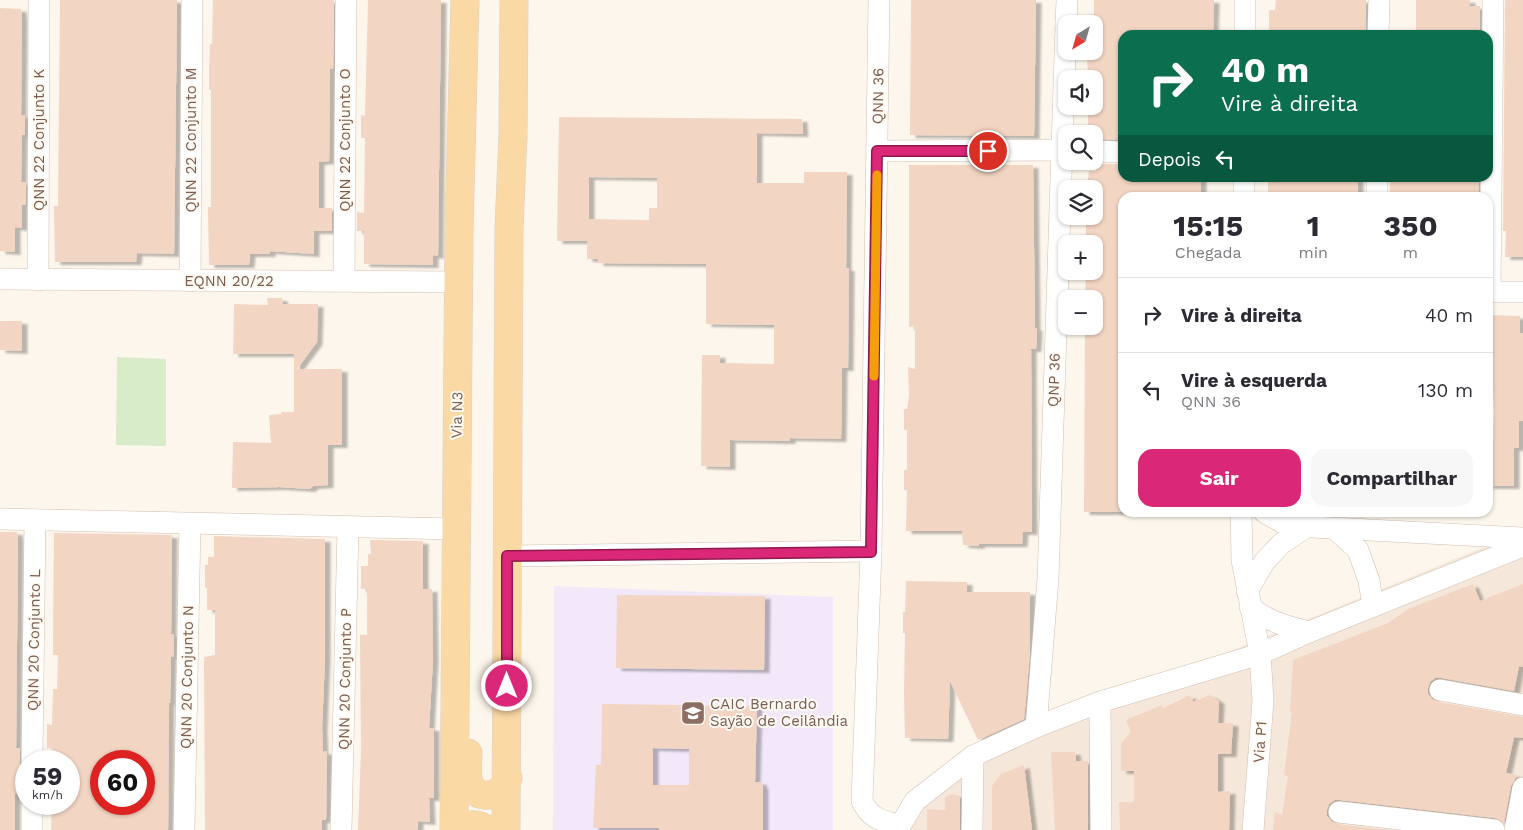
<!DOCTYPE html>
<html lang="pt">
<head>
<meta charset="utf-8">
<style>
	body { margin:0; font-family:"Work Sans",sans-serif; background:#f7f7f7; color:#2b2b33; height:100vh; display:flex; flex-direction:column; font-size:19px; white-space:nowrap }
	* { box-sizing:border-box; margin:0 }
	p { font-size:16px; color:#7c7c81 }
	.icon { flex:none; width:28px; height:28px; fill:none; stroke:currentColor; stroke-width:2; stroke-linecap:round; stroke-linejoin:round }
	.map { position:relative; flex:1; overflow:hidden }
	.panel { position:absolute; left:1118px; top:192px; width:375px; height:325px; display:flex; flex-direction:column; background:#fff; border-radius:15px; box-shadow:0 1px 4px #0004 }
	.panel>* { flex:none }
	.guide { position:absolute; left:1118px; top:30px; width:375px; height:152px; border-radius:15px; box-shadow:0 1px 4px #0004; background:#0b6e4f; color:#fff; overflow:hidden }
	.needle { width:32px; rotate:217deg }
	.buttons { position:absolute; left:1058px; top:15px; display:grid; gap:10px }
	.buttons a { display:grid; place-items:center; width:45px; height:45px; border-radius:10px; background:#fff; box-shadow:0 1px 4px #0004; font-size:25px }
	.speed { position:absolute; left:15px; top:750px; display:flex; gap:10px; font-size:25px; font-weight:700; text-align:center }
	.speed>* { display:grid; place-content:center; width:65px; height:65px; border-radius:50%; background:#fff; box-shadow:0 1px 4px #0004; line-height:1 }
	.speed small { font-size:12px; font-weight:400 }
	.speed .limit { border:8px solid #d22; background:#fff; color:#111 }
	.pin { position:absolute; display:grid; place-items:center; width:42px; height:42px; color:#fff; margin:-21px; border:2px solid #fff; border-radius:50%; box-shadow:0 1px 5px #0007 }
	.me { position:absolute; width:55px; margin:-28px; rotate:0deg; stroke-linejoin:round; filter:drop-shadow(0 0 4px #0008) }
	.turn { display:flex; align-items:center; gap:18px; height:105px; padding:0 20px; font-size:22px }
	.turn .icon { width:65px; height:65px; stroke-width:2.5 }
	.turn b { display:block; font-size:35px; line-height:42px }
	.then { display:flex; align-items:center; height:48px; padding:0 20px; background:#0003; gap:10px; font-size:19px }
	.eta { display:flex; justify-content:space-evenly; align-items:center; height:85px; text-align:center }
	.eta b { font-size:30px; font-weight:700; line-height:35px }
	.button { display:flex; gap:10px; margin-top:auto; padding:10px 20px }
	.button a { flex:1; height:58px; border-radius:15px; background:#db2777; color:#fff; font-size:20px; font-weight:700; line-height:58px; text-align:center }
	.button a+a { background:#f7f7f7; color:#2b2b33 }
	ul { padding:0; list-style:none }
	li { display:flex; align-items:center; gap:15px; height:75px; padding:0 20px; border-top:1px solid #e1e1e2 }
	li div { flex:1 }
	li b { display:block; font-size:19px }
	li em { font-style:normal }
	.map>svg:first-child { display:block }
</style>
</head>
<body>
<div class="map">
<svg width="1523" height="830" viewBox="0 0 1523 830">
	<defs>
		<filter id="shadow"><feDropShadow dx="5.5" dy="3" stdDeviation="1" flood-color="#0004"/></filter>
	</defs>
	<rect width="100%" height="100%" fill="#fdf6ec"/>
	<!-- residential -->
	<polygon fill="#f5e8da" points="1511,536 1523,536 1523,830 877,830 950,766"/>
	<!-- education -->
	<polygon fill="#f3e8fa" points="554,586 833,597 833,830 553,830"/>
	<!-- green -->
	<polygon fill="#d8ecc9" points="117,357 166,359 166,446 116,445"/>
	<!-- building -->
	<g fill="#f3d5c3" fill-rule="evenodd" filter="url(#shadow)">
		<polygon points="60,0 177,0 174,254 137,253 136,262 55,262 54,206 58,206"/>
		<polygon points="213,0 334,0 333,69 330,69 329,161 319,162 319,208 332,208 332,231 314,231 314,254 270,251 270,254 250,254 249,265 209,265 208,207 211,207 211,90 209,90 209,68 210,44 212,44"/>
		<polygon points="368,0 441,0 438,256 433,255 433,265 364,264 364,231 357,231 357,212 364,213 365,138 361,138 361,115 365,116"/>
		<polygon points="911,0 1036,0 1034,136 910,135"/>
		<polygon points="1094,0 1214,0 1213,35 1122,35 1122,140 1098,139 1094,138 1094,134 1088,134 1088,106 1094,106 1094,79 1088,79 1087,56 1088,51 1094,51 1094,24 1088,24 1088,15 1094,14"/>
		<polygon points="1276,0 1366,0 1366,35 1269,35 1269,10 1275,10"/>
		<polygon points="1416,0 1470,0 1470,6 1480,6 1480,35 1416,35"/>
		<polygon points="1505,0 1523,0 1523,257 1505,257 1506,231 1503,231"/>
		<polygon points="0,8 21,9 22,18 21,115 25,115 25,135 22,135 21,182 26,182 26,205 22,205 22,228 15,227 15,252 0,251"/>
		<path d="M559,117L802,119L803,134L757,133V183H804V172H847L846,268H849L848,368H842L841,439L790,438V441L730,440V467L701,466L702,355H720V363L774,364V325L706,324V264L598,263V259H587V241H557ZM589,177L657,178V208H649V220L589,219Z"/>
		<polygon points="1096,164 1122,164 1122,178 1201,178 1201,197 1122,198 1122,512 1084,512 1085,326 1094,326 1094,299 1085,299 1086,271 1094,271 1094,244 1086,244 1086,216 1094,216 1094,189 1087,189 1087,186 1089,171 1096,171"/>
		<polygon points="909,165 1033,165 1035,328 1037,328 1036,349 1031,349 1032,532 1023,532 1022,544 979,544 979,546 963,545 962,531 906,531 907,490 904,490 904,470 907,470 907,430 904,430 904,409 907,409 909,396 908,367 915,369 915,326 909,327"/>
		<polygon points="1268,178 1358,178 1358,198 1278,198 1278,194 1268,194"/>
		<polygon points="1390,178 1479,178 1478,198 1390,198"/>
		<polygon points="267,298 282,298 283,304 318,304 317,342 297,369 342,369 342,445 328,445 328,485 313,486 310,489 280,487 232,488 233,442 271,443 269,415 281,414 281,412 294,412 294,354 233,354 234,304 268,305"/>
		<polygon points="1488,315 1520,316 1520,333 1523,333 1523,421 1519,421 1519,448 1514,448 1514,486 1488,486 1488,444 1493,444 1494,413 1493,383 1488,383"/>
		<polygon points="0,321 22,321 22,351 0,350"/>
		<polygon points="0,532 17,532 18,539 16,748 20,748 20,794 15,794 15,830 0,830"/>
		<path d="M54,533L172,535L171,634H174V657L171,656L170,703H169L168,830H51L52,804H69V761H52V748H47V724L52,725L53,689H57L58,655H53V632ZM101,761H144V804H101Z"/>
		<polygon points="214,536 325,539 325,658 322,728 323,752 327,751 326,820 322,820 322,830 205,830 204,657 215,655 215,610 207,610 207,588 205,587 205,565 208,565 208,557 214,557"/>
		<polygon points="370,540 423,541 423,589 432,589 433,659 429,728 434,728 434,798 429,798 430,822 418,821 418,830 358,830 361,751 360,635 367,635 367,589 361,589 361,566 368,566 368,554 371,554"/>
		<polygon points="906,581 967,582 967,592 1030,592 1030,652 1024,719 978,740 950,681 948,739 905,738 904,693 905,633 903,633 903,612 905,612"/>
		<polygon points="1473,584 1480,601 1523,584 1523,667 1519,666 1514,691 1442,678 1435,678 1430,682 1428,688 1428,694 1432,699 1438,702 1523,717 1523,738 1514,737 1506,773 1517,775 1511,786 1504,823 1495,818 1340,800 1335,800 1329,804 1327,810 1327,816 1332,822 1338,824 1386,830 1273,830 1275,812 1282,815 1288,776 1284,775 1292,712 1290,712 1293,660 1388,623 1408,609"/>
		<polygon points="617,595 765,596 764,670 616,668"/>
		<polygon points="1190,695 1193,702 1210,695 1219,701 1218,723 1233,723 1231,754 1218,754 1218,792 1230,791 1229,830 1120,830 1119,802 1134,802 1134,771 1121,771 1121,743 1131,732 1126,720 1162,705 1163,708"/>
		<path d="M602,704L757,706L755,782H762L761,786L763,785V830H659V828H593L596,765H601ZM653,748L689,749V785H653Z"/>
		<polygon points="1051,752 1075,752 1076,761 1088,761 1088,830 1055,830"/>
		<polygon points="1024,765 1032,830 992,830 992,786 1001,774"/>
		<polygon points="952,794 960,796 960,830 927,830 927,809 945,810 945,797"/>
	</g>
	<g fill="none" stroke-linecap="round" stroke-linejoin="round">
		<defs>
			<g id="minor">
				<path d="M879,0L871,551L862,801C871,820 882,820 900,826"/>
				<polyline points="1066,24 1067,0"/>
				<polyline points="1245,35 1245,0"/>
				<polyline points="1378,35 1379,0"/>
				<polyline points="877,151 1066,150"/>
				<polyline points="1094,151 1122,152"/>
				<polyline points="1244,198 1244,178"/>
				<polyline points="1377,198 1377,178"/>
				<polyline points="0,279 459,282"/>
				<polyline points="38,280 39,0"/>
				<polyline points="190,281 192,0"/>
				<polyline points="344,281 346,0"/>
				<polyline points="1488,292 1523,292"/>
				<polyline points="1490,292 1493,0"/>
				<polyline points="1241,512 1242,560 1260,654 1263,701 1253,830"/>
				<polyline points="1264,512 1283,523 1312,527 1523,538"/>
				<polyline points="0,519 456,529"/>
				<polyline points="1335,529 1358,550 1369,581 1373,606"/>
				<polyline points="507,556 871,551"/>
				<polyline points="1247,591 1265,561 1281,544 1306,527"/>
				<path d="M1250,607C1269,622 1286,626 1309,632"/>
				<polyline points="1440,690 1523,705"/>
				<polyline points="1100,702 1101,830"/>
				<polyline points="1036,727 1048,579 1066,24"/>
				<polyline points="32,761 35,520"/>
				<polyline points="1339,812 1494,830"/>
				<polyline points="900,826 915,801 973,756 1036,727 1100,702 1260,654 1309,632 1523,546"/>
				<polyline points="32,830 32,804"/>
				<polyline points="184,830 190,524"/>
				<polyline points="341,830 348,527"/>
				<polyline points="972,830 973,756"/>
				<polyline points="1515,830 1523,788"/>
			</g>
			<g id="major">
				<path d="M468,753C468,762 466,773 469,782C476,803 502,797 508,778"/>
				<polyline points="454,830 459,229 465,0"/>
				<path d="M459,830C468,823 478,823 487,830"/>
				<polyline points="506,830 509,228 513,134 514,0"/>
			</g>
		</defs>
		<!-- minor casing -->
		<use href="#minor" stroke="#d1beb0" stroke-width="22"/>
		<!-- major casing -->
		<use href="#major" stroke="#dad1cd" stroke-width="29"/>
		<!-- minor -->
		<use href="#minor" stroke="#fff" stroke-width="21"/>
		<!-- major -->
		<use href="#major" stroke="#fbd9a5" stroke-width="28"/>
	</g>
	<g fill="none" stroke-linecap="round" stroke-linejoin="round">
		<defs>
			<polyline id="route" points="507,686 507,556 871,552 877,151 988,151"/>
		</defs>
		<!-- route casing -->
		<use href="#route" stroke="#8e194d" stroke-width="12"/>
		<!-- route -->
		<use href="#route" stroke="#db2777" stroke-width="9"/>
		<!-- slow -->
		<polyline stroke="#f59e0b" stroke-width="9" points="874,376 877,175"/>
	</g>
	<!-- icons -->
	<defs>
		<symbol id="school-square" viewBox="-11 -11 22 22"><rect x="-9" y="-9" width="18" height="18" rx="4" fill="#8d6e63" stroke="#fffaf3"/><path d="M0-5L7-2L0 1L-7-2ZM-4 1L0 2.5L4 1V4Q0 6-4 4Z" fill="#fff"/></symbol>
	</defs>
	<g fill-rule="evenodd">
		<use href="#school-square" x="679" y="699" width="28" height="28"/>
	</g>
	<g text-anchor="middle" dominant-baseline="central" stroke-width="4" stroke-linejoin="round" paint-order="stroke">
		<!-- street labels -->
		<g font-size="15" fill="#7a5c4d" stroke="#fffaf3">
			<text transform="translate(878 96) rotate(-89)">QNN 36</text>
			<text transform="translate(39 140) rotate(-90)">QNN 22 Conjunto K</text>
			<text transform="translate(191 140) rotate(-90)">QNN 22 Conjunto M</text>
			<text transform="translate(345 140) rotate(-90)">QNN 22 Conjunto O</text>
			<text x="229" y="281">EQNN 20/22</text>
			<text transform="translate(1054 380) rotate(-88)">QNP 36</text>
			<text transform="translate(457 415) rotate(-89)">Via N3</text>
			<text transform="translate(34 640) rotate(-89)">QNN 20 Conjunto L</text>
			<text transform="translate(187 677) rotate(-89)">QNN 20 Conjunto N</text>
			<text transform="translate(345 679) rotate(-89)">QNN 20 Conjunto P</text>
			<text transform="translate(1260 742) rotate(-86)">Via P1</text>
		</g>
		<!-- education labels -->
		<g font-size="15" fill="#785e54" stroke="#fffaf3" text-anchor="start">
			<text x="710" y="704">CAIC Bernardo<tspan x="710" dy="17">Sayão de Ceilândia</tspan></text>
		</g>
	</g>
</svg>
<div class="buttons">
<a><svg class="needle" viewBox="-14 -14 28 28"><path d="M0-13l5 13h-10z" fill="#e53935"/><path d="M0 13l5-13h-10z" fill="#7c7c81"/></svg></a>
<a><svg class="icon" aria-label="sound" viewBox="0 0 24 24"><path d="M4 9h4l5-4v14l-5-4H4zM17 9q2 3 0 6"/></svg></a>
<a><svg class="icon" aria-label="search" viewBox="0 0 24 24"><circle cx="10" cy="10" r="6"/><path d="M15 15l6 6"/></svg></a>
<a><svg class="icon" aria-label="layers" viewBox="0 0 24 24"><path d="M12 4l9 5-9 5-9-5zM3 14l9 5 9-5"/></svg></a>
<a>+</a>
<a>−</a>
</div>
<div class="speed"><div>59<small>km/h</small></div><div class="limit">60</div></div>
<div class="pin" style="left:988px;top:151px;background:#d93025"><svg class="icon" aria-label="arrive" viewBox="0 0 24 24"><path d="M6 21V4h12l-3 4 3 4H6"/></svg></div>
<svg class="me" style="left:507px;top:686px" viewBox="-20 -20 40 40"><circle r="17" fill="#db2777" stroke="#fff" stroke-width="3"/><path d="M0-11L8 9 0 5-8 9z" fill="#fff"/></svg>
<div class="guide">
<div class="turn"><svg class="icon" aria-label="right" viewBox="0 0 24 24"><path d="M7 20v-9h11M14 6l5 5-5 5"/></svg><div><b>40 m</b>Vire à direita</div></div>
<div class="then">Depois<svg class="icon" aria-label="left" viewBox="0 0 24 24"><path d="M17 20v-9H6M10 6l-5 5 5 5"/></svg></div>
</div>
<section class="panel">
<div class="eta">
<div><b>15:15</b><p>Chegada</p></div>
<div><b>1</b><p>min</p></div>
<div><b>350</b><p>m</p></div>
</div>
<ul>
<li><svg class="icon" aria-label="right" viewBox="0 0 24 24"><path d="M7 20v-9h11M14 6l5 5-5 5"/></svg><div><b>Vire à direita</b></div><em>40 m</em></li>
<li><svg class="icon" aria-label="left" viewBox="0 0 24 24"><path d="M17 20v-9H6M10 6l-5 5 5 5"/></svg><div><b>Vire à esquerda</b><p>QNN 36</p></div><em>130 m</em></li>
</ul>
<div class="button"><a>Sair</a><a>Compartilhar</a></div>
</section>
</div>
</body>
</html>
